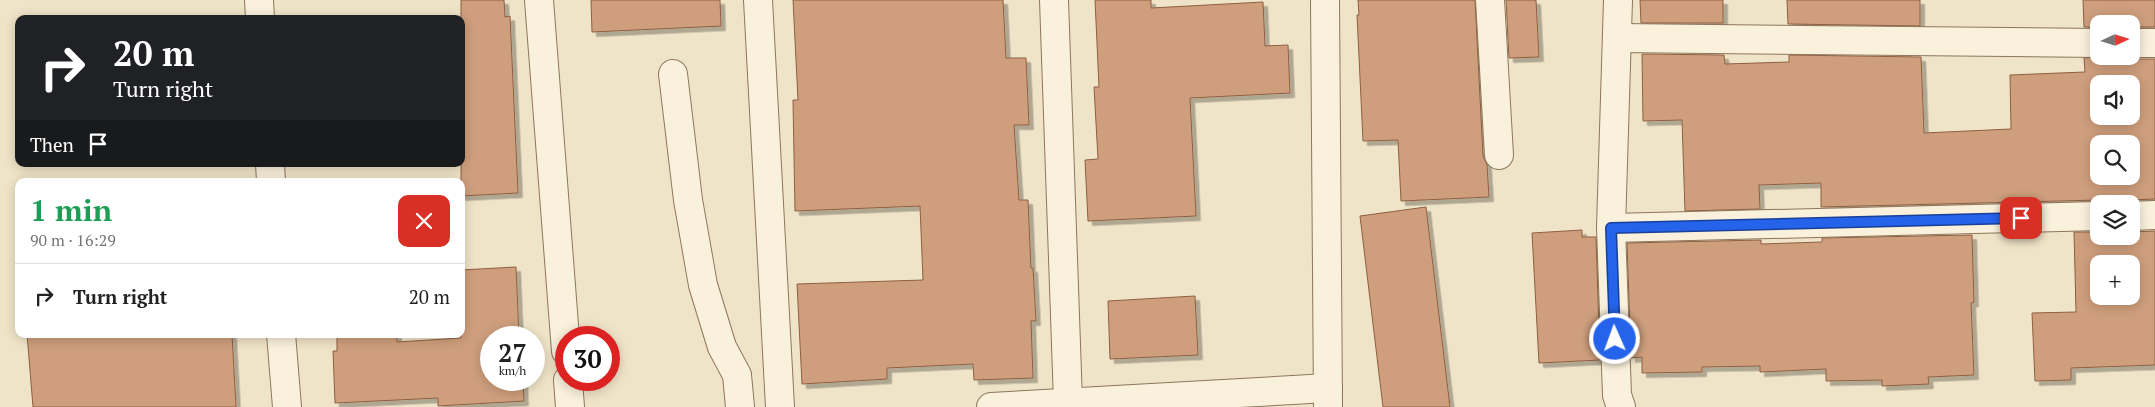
<!DOCTYPE html>
<html lang="en">
<head>
<meta charset="utf-8">
<style>
	body { margin:0; font-family:"PT Serif",serif; background:#f2f2f2; color:#222; height:100vh; display:flex; flex-direction:column; font-size:19px; white-space:nowrap }
	* { box-sizing:border-box; margin:0 }
	p { font-size:16px; color:#767676 }
	.icon { flex:none; width:28px; height:28px; fill:none; stroke:currentColor; stroke-width:2; stroke-linecap:round; stroke-linejoin:round }
	.map { position:relative; flex:1; overflow:hidden }
	.sheet { position:absolute; left:15px; top:178px; width:450px; height:160px; display:flex; flex-direction:column; background:#fff; border-radius:10px; box-shadow:0 2px 12px #0003 }
	.sheet>* { flex:none }
	.top-card { position:absolute; left:15px; top:15px; width:450px; height:152px; border-radius:10px; box-shadow:0 2px 12px #0003; background:#202124; color:#fff; overflow:hidden }
	.needle { width:32px; rotate:86deg }
	.fabs { position:absolute; left:2090px; top:15px; display:grid; gap:10px }
	.fabs a { display:grid; place-items:center; width:50px; height:50px; border-radius:10px; background:#fff; box-shadow:0 2px 12px #0003; font-size:25px }
	.speed { position:absolute; left:480px; top:326px; display:flex; gap:10px; font-size:25px; font-weight:700; text-align:center }
	.speed>* { display:grid; place-content:center; width:65px; height:65px; border-radius:50%; background:#fff; box-shadow:0 2px 12px #0003; line-height:1 }
	.speed small { font-size:12px; font-weight:400 }
	.speed .limit { border:8px solid #d22; background:#fff; color:#111 }
	.pin { position:absolute; display:grid; place-items:center; width:42px; height:42px; color:#fff; margin:-21px; border-radius:10px; box-shadow:0 2px 8px #0006 }
	.me { position:absolute; width:55px; margin:-28px; rotate:358deg; stroke-linejoin:round; filter:drop-shadow(0 0 4px #0008) }
	.turn { display:flex; align-items:center; gap:18px; height:105px; padding:0 15px; font-size:22px }
	.turn .icon { width:65px; height:65px; stroke-width:2.5 }
	.turn b { display:block; font-size:35px; line-height:42px }
	.then { display:flex; align-items:center; height:48px; padding:0 15px; background:#0003; gap:10px; font-size:19px }
	.round { display:grid; place-items:center; flex:none; width:52px; height:52px; border-radius:10px; background:#f2f2f2 }
	.overview { display:flex; align-items:center; justify-content:space-between; height:85px; padding:0 15px }
	h1 { font-size:30px; font-weight:700; line-height:38px; color:#1e9e55 }
	ul { padding:0; list-style:none }
	li { display:flex; align-items:center; gap:15px; height:65px; padding:0 15px; border-top:1px solid #e0e0e0 }
	li div { flex:1 }
	li b { display:block; font-size:19px }
	li em { font-style:normal }
	.map>svg:first-child { display:block }
</style>
</head>
<body>
<div class="map">
<svg width="2155" height="407" viewBox="0 0 2155 407">
	<defs>
		<filter id="shadow"><feDropShadow dx="4.5" dy="4.5" stdDeviation="0" flood-color="#0004"/></filter>
	</defs>
	<rect width="100%" height="100%" fill="#f0e4c8"/>
	<!-- building -->
	<g fill="#cf9f7d" stroke="#8d5f41" fill-rule="evenodd" filter="url(#shadow)">
		<polygon points="461,0 504,0 505,17 510,16 518,193 461,196"/>
		<polygon points="591,0 720,0 721,26 592,32"/>
		<polygon points="793,0 1003,0 1006,58 1026,58 1029,125 1014,125 1019,200 1028,200 1031,268 1033,268 1036,321 1031,321 1033,378 974,380 973,364 887,368 887,379 802,384 797,284 923,280 920,206 795,211 793,100 798,100"/>
		<polygon points="1095,0 1151,0 1151,8 1263,2 1265,46 1288,45 1290,93 1190,98 1196,216 1088,221 1085,160 1098,159 1094,87 1099,87"/>
		<polygon points="1358,0 1475,0 1483,156 1487,165 1489,197 1401,201 1398,140 1363,141 1357,15 1359,15"/>
		<polygon points="1506,0 1536,0 1539,57 1509,58"/>
		<polygon points="1640,0 1723,0 1723,23 1641,23"/>
		<polygon points="1787,0 1920,0 1920,26 1788,24"/>
		<polygon points="2083,0 2155,0 2155,27 2131,27 2131,24 2099,24 2099,27 2084,27"/>
		<path d="M1642,54L1724,55L1725,64L1789,62V55L1921,57L1924,133L2011,129L2010,75L2085,72L2084,58L2123,56L2131,59H2155V199L2130,200L2122,204H2108L2099,200L1821,207V183L1759,185L1760,209L1685,211L1682,120L1643,121ZM2099,84H2131V116H2099ZM2099,144H2131V176H2099Z"/>
		<polygon points="1426,207 1450,407 1383,407 1360,216"/>
		<polygon points="1582,230 1582,237 1596,237 1600,360 1539,363 1532,233"/>
		<path d="M2155,231V365L2071,368V380L2035,381L2032,313L2076,312L2074,232H2099V236H2131V232ZM2099,264H2131V296H2099Z"/>
		<polygon points="1972,235 1974,302 1971,303 1974,375 1928,377 1929,384 1882,386 1882,380 1826,381 1826,369 1760,372 1760,366 1702,367 1702,372 1642,373 1642,357 1631,358 1627,243 1761,240 1761,244 1822,242 1822,238"/>
		<polygon points="516,267 519,336 520,338 491,338 491,380 523,380 524,401 438,406 438,398 335,403 333,351 337,351 337,334 397,334 397,342 461,338 461,270"/>
		<polygon points="1195,296 1198,355 1110,359 1108,301"/>
		<polygon points="27,334 232,334 236,407 33,407"/>
	</g>
	<g fill="none" stroke-linecap="round" stroke-linejoin="round">
		<defs>
			<g id="minor">
				<polyline points="259,0 260,19"/>
				<polyline points="539,0 566,351"/>
				<polyline points="758,0 780,407"/>
				<polyline points="1054,0 1068,402"/>
				<polyline points="1325,0 1328,407"/>
				<polyline points="1490,0 1499,155"/>
				<polyline points="1618,0 1611,228 1617,395 1621,407"/>
				<polyline points="1618,38 2099,43"/>
				<polyline points="2131,43 2155,43"/>
				<polyline points="673,74 688,200 703,285 722,347 737,375 740,407"/>
				<polyline points="270,164 271,181"/>
				<polyline points="2131,216 2155,215"/>
				<polyline points="1611,228 2099,216"/>
				<polyline points="281,334 287,407"/>
				<polyline points="568,380 570,407"/>
				<polyline points="991,407 1328,388"/>
			</g>
		</defs>
		<!-- minor casing -->
		<use href="#minor" stroke="#8d765c" stroke-width="30"/>
		<!-- minor -->
		<use href="#minor" stroke="#faf1dc" stroke-width="28"/>
	</g>
	<g fill="none" stroke-linecap="round" stroke-linejoin="round">
		<defs>
			<polyline id="route" points="1615,339 1611,228 2021,218"/>
		</defs>
		<!-- route casing -->
		<use href="#route" stroke="#184099" stroke-width="12"/>
		<!-- route -->
		<use href="#route" stroke="#2563eb" stroke-width="9"/>
	</g>
</svg>
<div class="fabs">
<a><svg class="needle" viewBox="-14 -14 28 28"><path d="M0-13l5 13h-10z" fill="#e53935"/><path d="M0 13l5-13h-10z" fill="#767676"/></svg></a>
<a><svg class="icon" aria-label="sound" viewBox="0 0 24 24"><path d="M4 9h4l5-4v14l-5-4H4zM17 9q2 3 0 6"/></svg></a>
<a><svg class="icon" aria-label="search" viewBox="0 0 24 24"><circle cx="10" cy="10" r="6"/><path d="M15 15l6 6"/></svg></a>
<a><svg class="icon" aria-label="layers" viewBox="0 0 24 24"><path d="M12 4l9 5-9 5-9-5zM3 14l9 5 9-5"/></svg></a>
<a>+</a>
</div>
<div class="speed"><div>27<small>km/h</small></div><div class="limit">30</div></div>
<div class="pin" style="left:2021px;top:218px;background:#d93025"><svg class="icon" aria-label="arrive" viewBox="0 0 24 24"><path d="M6 21V4h12l-3 4 3 4H6"/></svg></div>
<svg class="me" style="left:1615px;top:339px" viewBox="-20 -20 40 40"><circle r="17" fill="#2563eb" stroke="#fff" stroke-width="3"/><path d="M0-11L8 9 0 5-8 9z" fill="#fff"/></svg>
<div class="top-card">
<div class="turn"><svg class="icon" aria-label="right" viewBox="0 0 24 24"><path d="M7 20v-9h11M14 6l5 5-5 5"/></svg><div><b>20 m</b>Turn right</div></div>
<div class="then">Then<svg class="icon" aria-label="arrive" viewBox="0 0 24 24"><path d="M6 21V4h12l-3 4 3 4H6"/></svg></div>
</div>
<section class="sheet">
<div class="overview"><div><h1>1 min</h1><p>90 m · 16:29</p></div><a class="round" style="background:#d93025;color:#fff"><svg class="icon" aria-label="close" viewBox="0 0 24 24"><path d="M6 6l12 12M18 6L6 18"/></svg></a></div>
<ul>
<li><svg class="icon" aria-label="right" viewBox="0 0 24 24"><path d="M7 20v-9h11M14 6l5 5-5 5"/></svg><div><b>Turn right</b></div><em>20 m</em></li>
</ul>
</section>
</div>
</body>
</html>
